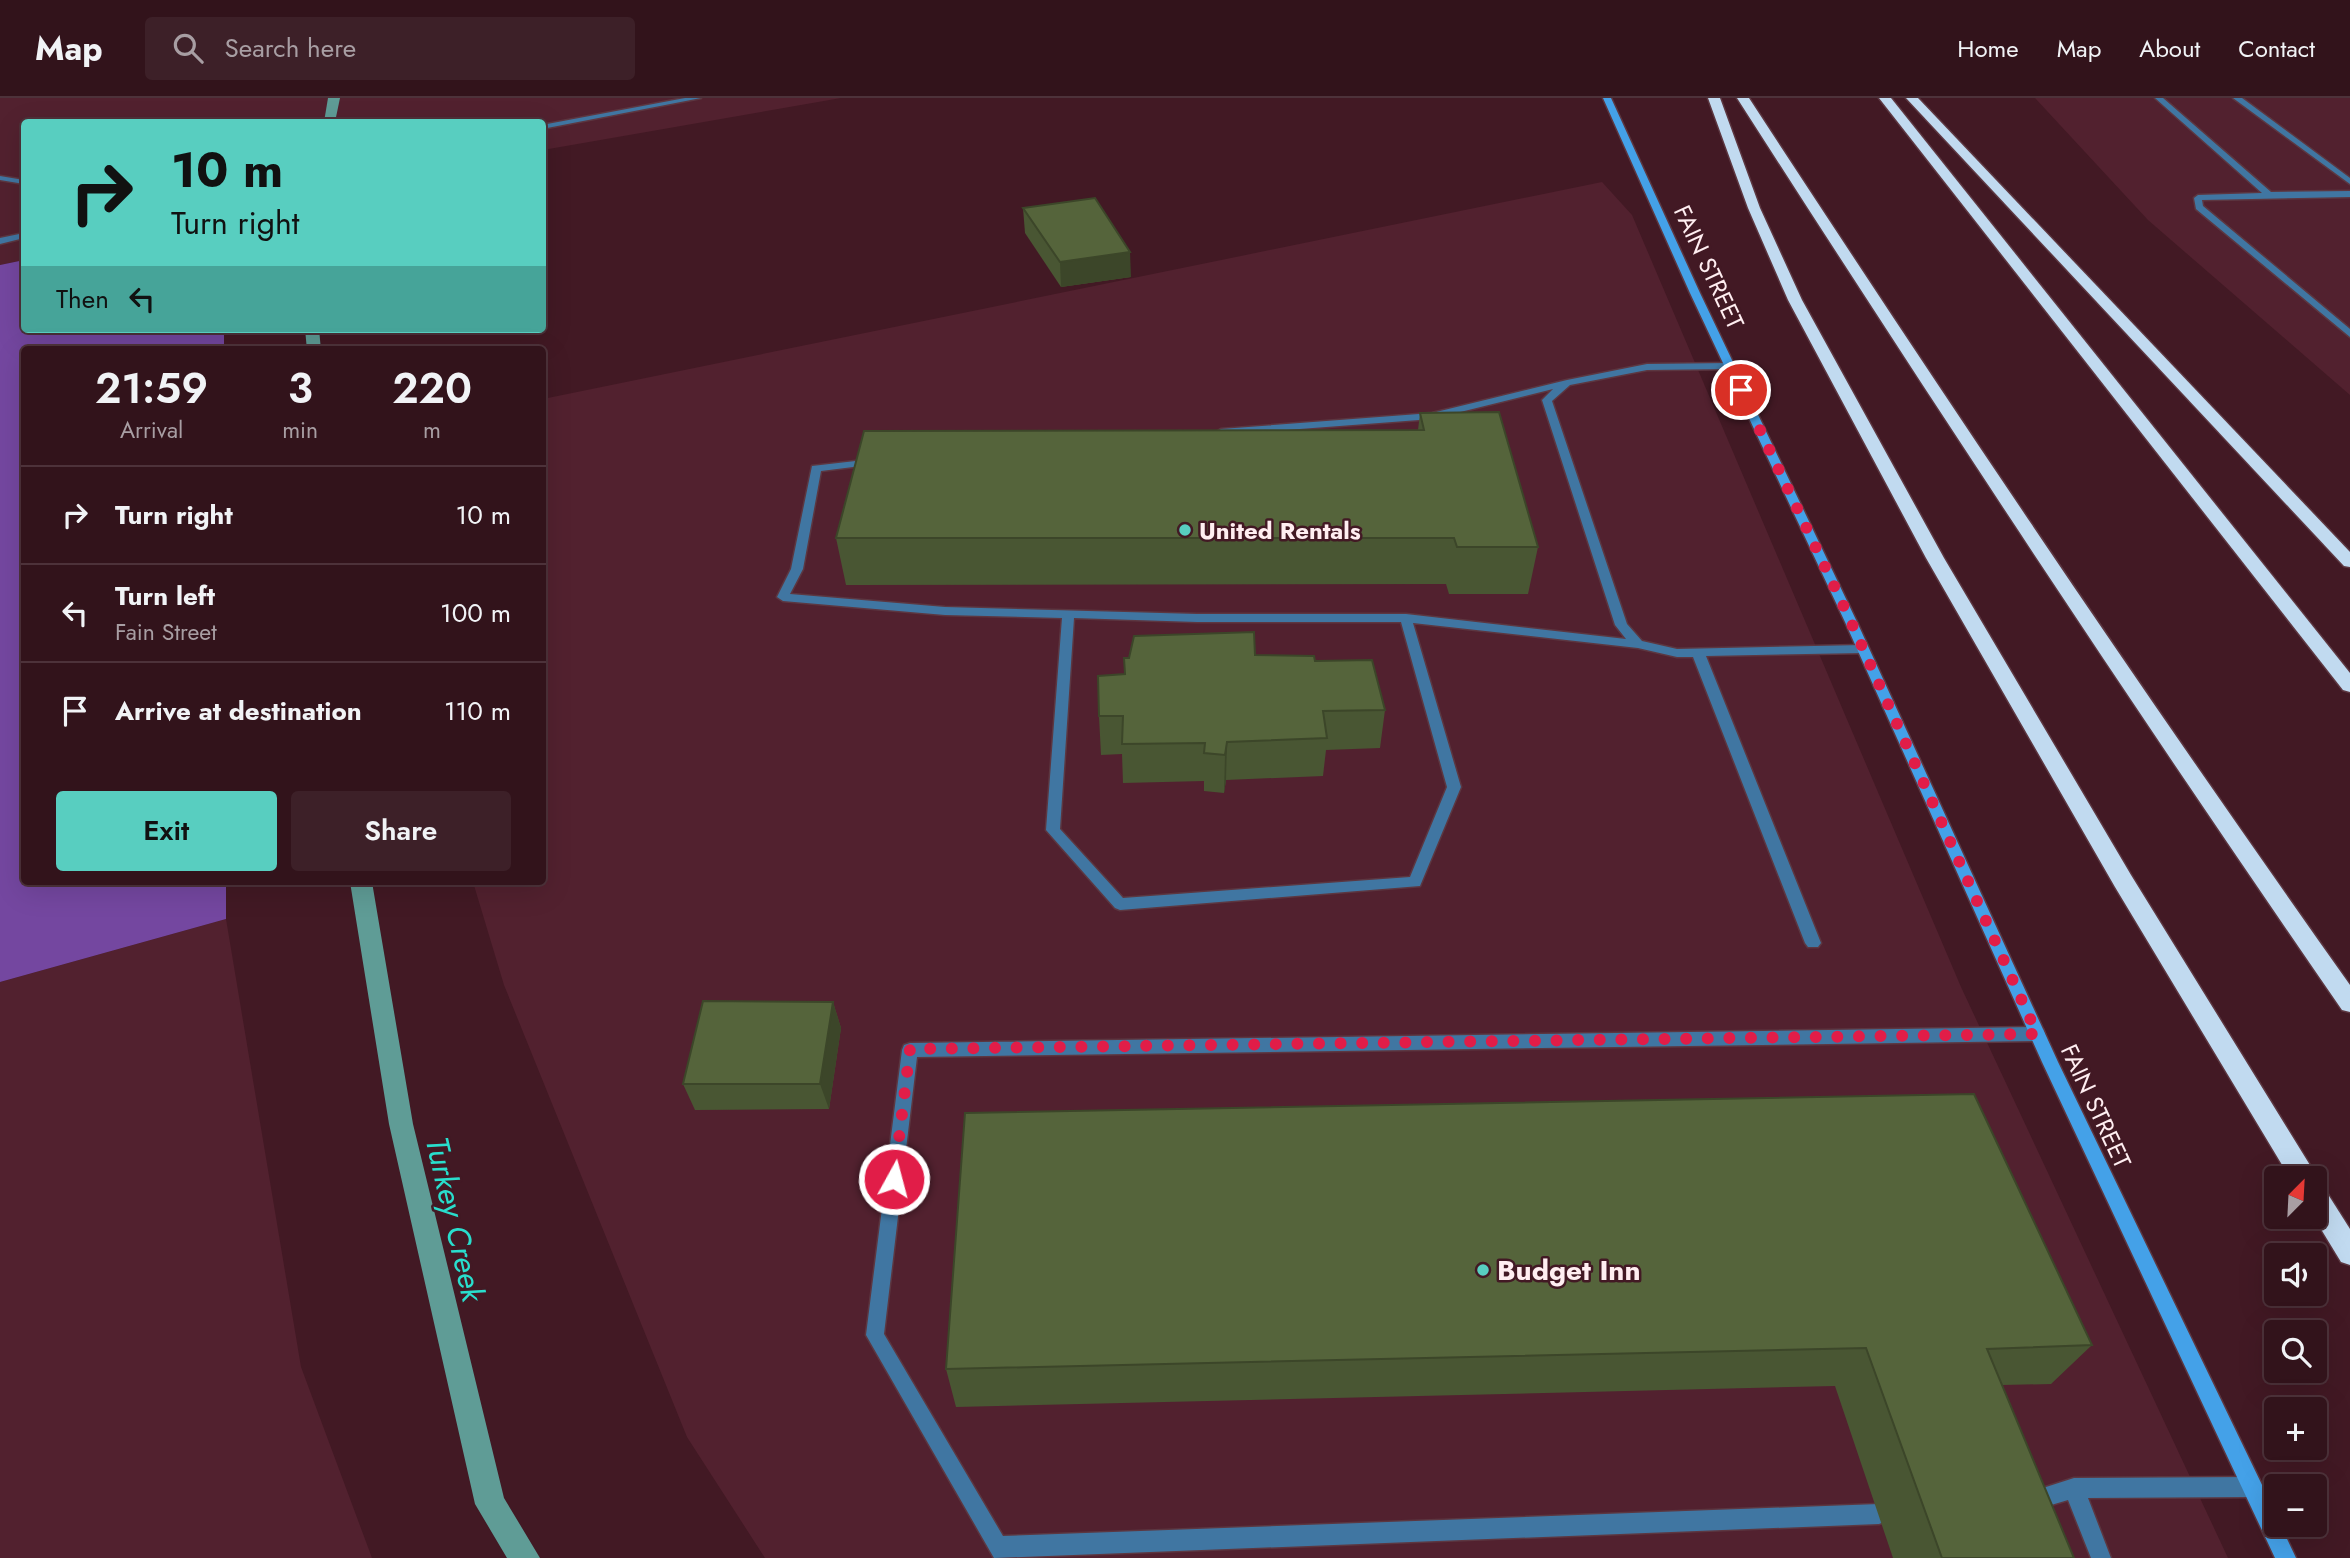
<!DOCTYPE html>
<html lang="en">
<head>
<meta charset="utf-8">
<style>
	body { margin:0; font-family:Jost,sans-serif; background:#3d2028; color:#f1f3f6; height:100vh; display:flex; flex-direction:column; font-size:26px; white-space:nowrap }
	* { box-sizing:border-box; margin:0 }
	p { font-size:23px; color:#a89ea3 }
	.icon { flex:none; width:38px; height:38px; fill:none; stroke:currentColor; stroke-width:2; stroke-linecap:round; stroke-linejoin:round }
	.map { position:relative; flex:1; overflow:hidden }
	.sheet { position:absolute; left:21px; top:248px; width:525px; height:539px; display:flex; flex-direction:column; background:#32131b; border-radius:7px; box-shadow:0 7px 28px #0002,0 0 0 2px #4d323a }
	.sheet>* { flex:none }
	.banner { position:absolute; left:21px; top:21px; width:525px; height:214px; border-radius:7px; box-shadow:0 7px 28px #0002,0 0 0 2px #4d323a; background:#58cec0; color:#111; overflow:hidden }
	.needle { width:46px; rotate:24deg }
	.buttons { position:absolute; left:2264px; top:1068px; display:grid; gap:14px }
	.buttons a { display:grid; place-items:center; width:63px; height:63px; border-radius:7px; background:#32131b; box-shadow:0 7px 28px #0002,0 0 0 2px #4d323a; font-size:35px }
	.pin { position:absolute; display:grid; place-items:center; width:60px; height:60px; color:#fff; margin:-30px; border:4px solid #fff; border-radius:50%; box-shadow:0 2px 7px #0007 }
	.me { position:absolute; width:77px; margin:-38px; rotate:7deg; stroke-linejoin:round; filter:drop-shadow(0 0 5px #0008) }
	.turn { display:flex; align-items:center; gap:24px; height:147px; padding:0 35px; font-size:32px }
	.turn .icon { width:91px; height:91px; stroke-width:2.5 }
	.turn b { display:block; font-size:49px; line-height:60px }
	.then { display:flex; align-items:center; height:66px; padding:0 35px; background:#0003; gap:14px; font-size:26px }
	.eta { display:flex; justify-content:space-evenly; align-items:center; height:119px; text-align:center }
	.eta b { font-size:42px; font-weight:600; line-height:49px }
	.button { display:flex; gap:14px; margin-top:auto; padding:14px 35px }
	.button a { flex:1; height:80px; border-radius:7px; background:#58cec0; color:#111; font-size:28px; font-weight:600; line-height:80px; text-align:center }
	.button a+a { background:#3d2028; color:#f1f3f6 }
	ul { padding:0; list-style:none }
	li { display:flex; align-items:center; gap:21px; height:98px; padding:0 35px; border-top:2px solid #4d323a }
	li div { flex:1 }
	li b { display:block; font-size:26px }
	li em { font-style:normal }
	header { display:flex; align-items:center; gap:42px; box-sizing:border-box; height:98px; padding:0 35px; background:#32131b; border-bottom:2px solid #4d323a }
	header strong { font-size:33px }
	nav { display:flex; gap:38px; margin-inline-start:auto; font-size:24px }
	.search { width:490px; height:63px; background:#3d2028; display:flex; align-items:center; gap:18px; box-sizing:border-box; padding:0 24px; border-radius:7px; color:#a89ea3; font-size:26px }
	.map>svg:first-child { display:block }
</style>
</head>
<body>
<header>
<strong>Map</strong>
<div class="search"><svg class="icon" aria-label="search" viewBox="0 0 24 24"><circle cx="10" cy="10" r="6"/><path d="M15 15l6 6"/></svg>Search here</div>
<nav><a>Home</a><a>Map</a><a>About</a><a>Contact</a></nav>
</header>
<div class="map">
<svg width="2350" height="1460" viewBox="0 0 2350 1460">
	<rect width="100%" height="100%" fill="#421924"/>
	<!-- built -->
	<g fill="#52212f">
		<polygon points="0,0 841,0 543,52 542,24 24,24 24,162 0,167"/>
		<polygon points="2035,0 2350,0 2350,297 2148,122"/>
		<polygon points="1602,84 1632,117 1961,889 2228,1460 765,1460 687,1339 504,887 473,784 542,784 543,301"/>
		<polygon points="226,821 301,1269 372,1460 0,1460 0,884"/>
	</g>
	<!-- forest -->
	<polygon fill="#7447a0" points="24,162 24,231 224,231 224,252 24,252 24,784 226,784 226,821 0,884 0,167"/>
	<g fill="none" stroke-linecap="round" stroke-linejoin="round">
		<!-- stream -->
		<g fill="#5f9c96" fill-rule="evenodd">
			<polygon points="328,0 340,0 335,24 324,24"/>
			<polygon points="305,231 319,231 321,252 307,252"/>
			<polygon points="350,784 372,784 413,1026 504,1400 540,1460 507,1460 475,1406 389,1026"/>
		</g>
		<defs>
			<g id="lane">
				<polygon points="685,0 701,0 542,31 542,27"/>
				<polygon points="2155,0 2163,0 2271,94 2350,93 2350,99 2202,102 2203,108 2350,231 2350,239 2196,111 2194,100 2198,97 2262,95"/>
				<polygon points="2233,0 2242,0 2350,80 2350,86"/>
				<polygon points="0,78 24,82 24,86 0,82"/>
				<polygon points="24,135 24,140 0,146 0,140"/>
				<path d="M1647,266L1730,265L1735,268L1730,271L1647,272L1570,287L1552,303L1627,526L1642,543L1677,551L1863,547L1869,551L1863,555L1706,558L1821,845L1818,849H1808L1805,845L1693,559H1677L1638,550L1413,525L1461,689L1420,788L1120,812L1115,810L1046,732L1062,520L945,517L783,503L777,499L791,471L812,368L873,361L878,364L877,366L821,373L803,471L790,496L945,509L1197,516H1406L1626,541L1615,527L1542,302L1553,291L1432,321L1221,337L1216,334L1221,331L1432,315L1567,282ZM1074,520L1197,524H1401L1447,689L1410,779L1123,800L1060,731Z"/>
				<polygon points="2037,929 2043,931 2045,936 2043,941 2037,943 917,959 884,1236 1003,1438 1879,1406 1886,1409 1889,1416 1886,1423 1879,1426 994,1460 866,1237 902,952 904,947 910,945"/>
				<polygon points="2252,1379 2259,1382 2262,1389 2259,1396 2252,1399 2088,1400 2111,1460 2091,1460 2068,1402 2031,1413 2024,1410 2021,1403 2024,1396 2074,1380"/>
			</g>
			<polygon id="secondary" points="1603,0 1611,0 1700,195 1857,524 2058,964 2277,1418 2277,1426 2280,1426 2296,1460 2275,1460 2042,964 1845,524 1690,195"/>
			<g id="highway">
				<polygon points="1708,0 1720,0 1760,110 1802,202 1944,460 2131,777 2313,1072 2317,1080 2315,1083 2315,1080 2290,1080 2115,789 1926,460 1788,202 1748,110"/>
				<path d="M1737,0H1749C1944,299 2143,595 2350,887V914L2342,912C2134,611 1934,307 1737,0Z"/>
				<polygon points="1879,0 1891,0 2350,575 2350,594 2343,592"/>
				<polygon points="1906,0 1918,0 2350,454 2350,469 2344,468"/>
				<polygon points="2315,1086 2324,1090 2350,1131 2350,1167 2341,1164 2313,1118"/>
			</g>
		</defs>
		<!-- lane casing -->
		<use href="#lane" stroke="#5c3741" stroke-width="3"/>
		<!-- secondary casing -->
		<use href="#secondary" stroke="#5c3741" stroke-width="3"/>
		<!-- highway casing -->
		<use href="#highway" stroke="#5c3741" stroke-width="3"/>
		<!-- lane -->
		<use href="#lane" fill="#4076a2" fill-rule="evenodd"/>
		<!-- secondary -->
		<use href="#secondary" fill="#44a1e8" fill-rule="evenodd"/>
		<!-- highway -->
		<use href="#highway" fill="#c1daf0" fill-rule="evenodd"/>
	</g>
	<!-- wall -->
	<g fill="#495633">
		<polygon points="1023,110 1131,179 1061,189 1025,135"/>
		<polygon points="1420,315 1538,449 1528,496 1449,496 1446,486 846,487 836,440 1418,332"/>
		<polygon points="1255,557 1315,563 1385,612 1380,650 1326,652 1323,678 1226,682 1224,695 1204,693 1204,683 1123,685 1122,656 1101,657 1099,618 1125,576"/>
		<polygon points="833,904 841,930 829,1011 695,1012 683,986"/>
		<polygon points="1974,996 2092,1247 2051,1286 2002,1287 2074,1460 1893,1460 1835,1288 956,1309 946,1271"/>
	</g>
	<!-- shaded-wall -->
	<g fill="#3c4629">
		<polygon points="1130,154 1131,179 1061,189 1060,164"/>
		<polygon points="1227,644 1226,682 1224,695 1225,657"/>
		<polygon points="833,904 841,930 829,1011 820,986"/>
	</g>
	<!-- building -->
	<g fill="#55643b" stroke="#3c4629" stroke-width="2">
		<polygon points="1095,100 1130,154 1060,164 1023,110"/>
		<polygon points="1499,314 1538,449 1457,449 1454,440 836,440 864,333 1424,332 1420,315"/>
		<polygon points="1254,534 1255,557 1314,558 1315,563 1372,562 1385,612 1323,613 1327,640 1227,644 1225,657 1204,655 1205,645 1122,646 1123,618 1099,618 1098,578 1125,576 1124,560 1129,560 1134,538"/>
		<polygon points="703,903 833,904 820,986 683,986"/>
		<polygon points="1974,996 2092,1247 1987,1251 2074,1460 1942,1460 1866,1250 946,1271 965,1015"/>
	</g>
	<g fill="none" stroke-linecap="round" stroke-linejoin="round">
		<!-- route -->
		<polyline stroke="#e11d48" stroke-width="12" stroke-dasharray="0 21.6" points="894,1081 910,951 2037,936 1851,524 1741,292"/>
	</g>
	<!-- markers -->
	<g fill="#58cec0" stroke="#421924" stroke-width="2.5">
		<circle cx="1185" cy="432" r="7"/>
		<circle cx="1483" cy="1172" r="7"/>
	</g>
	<g text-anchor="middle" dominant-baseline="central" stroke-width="5" stroke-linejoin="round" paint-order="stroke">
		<!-- street labels -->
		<g font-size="24" fill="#ffeef1" stroke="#421924">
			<text transform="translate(1709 169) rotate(65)">FAIN STREET</text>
			<text transform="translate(2096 1008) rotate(65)">FAIN STREET</text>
		</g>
		<!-- poi labels -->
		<g font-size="24" font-weight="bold" fill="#ffeef1" stroke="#421924" text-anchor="start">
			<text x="1199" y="432">United Rentals</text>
		</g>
		<!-- near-poi labels -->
		<g font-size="28" font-weight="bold" fill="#ffeef1" stroke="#421924" text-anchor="start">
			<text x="1497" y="1172">Budget Inn</text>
		</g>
		<!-- near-water labels -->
		<g font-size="32" font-style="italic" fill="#29decd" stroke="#421924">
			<text transform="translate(455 1121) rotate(77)">Turkey Creek</text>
		</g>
	</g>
</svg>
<div class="buttons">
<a><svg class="needle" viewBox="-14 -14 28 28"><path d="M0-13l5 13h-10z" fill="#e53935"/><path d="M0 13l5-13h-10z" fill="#a89ea3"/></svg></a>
<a><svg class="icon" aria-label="sound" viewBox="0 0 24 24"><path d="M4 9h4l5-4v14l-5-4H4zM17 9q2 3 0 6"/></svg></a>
<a><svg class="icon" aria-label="search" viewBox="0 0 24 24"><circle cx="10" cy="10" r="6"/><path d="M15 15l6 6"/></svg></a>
<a>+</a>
<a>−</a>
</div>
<div class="pin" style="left:1741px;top:292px;background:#d93025"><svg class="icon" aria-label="arrive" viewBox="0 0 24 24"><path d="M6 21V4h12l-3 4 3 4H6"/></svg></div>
<svg class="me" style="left:894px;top:1081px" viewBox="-20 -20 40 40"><circle r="17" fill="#e11d48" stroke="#fff" stroke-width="3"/><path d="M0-11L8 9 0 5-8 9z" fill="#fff"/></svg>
<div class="banner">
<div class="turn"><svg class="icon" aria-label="right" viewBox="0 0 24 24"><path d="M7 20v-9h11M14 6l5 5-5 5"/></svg><div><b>10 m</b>Turn right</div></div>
<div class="then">Then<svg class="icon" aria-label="left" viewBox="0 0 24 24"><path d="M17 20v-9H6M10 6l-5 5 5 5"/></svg></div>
</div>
<section class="sheet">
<div class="eta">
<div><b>21:59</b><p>Arrival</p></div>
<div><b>3</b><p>min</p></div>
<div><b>220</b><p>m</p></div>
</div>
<ul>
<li><svg class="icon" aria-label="right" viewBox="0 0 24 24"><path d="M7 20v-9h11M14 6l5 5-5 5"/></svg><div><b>Turn right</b></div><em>10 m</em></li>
<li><svg class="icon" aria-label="left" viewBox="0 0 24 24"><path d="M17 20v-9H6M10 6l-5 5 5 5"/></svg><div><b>Turn left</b><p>Fain Street</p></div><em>100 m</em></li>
<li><svg class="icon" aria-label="arrive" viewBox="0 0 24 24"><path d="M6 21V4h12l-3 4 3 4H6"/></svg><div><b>Arrive at destination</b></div><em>110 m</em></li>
</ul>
<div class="button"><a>Exit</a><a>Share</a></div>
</section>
</div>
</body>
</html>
